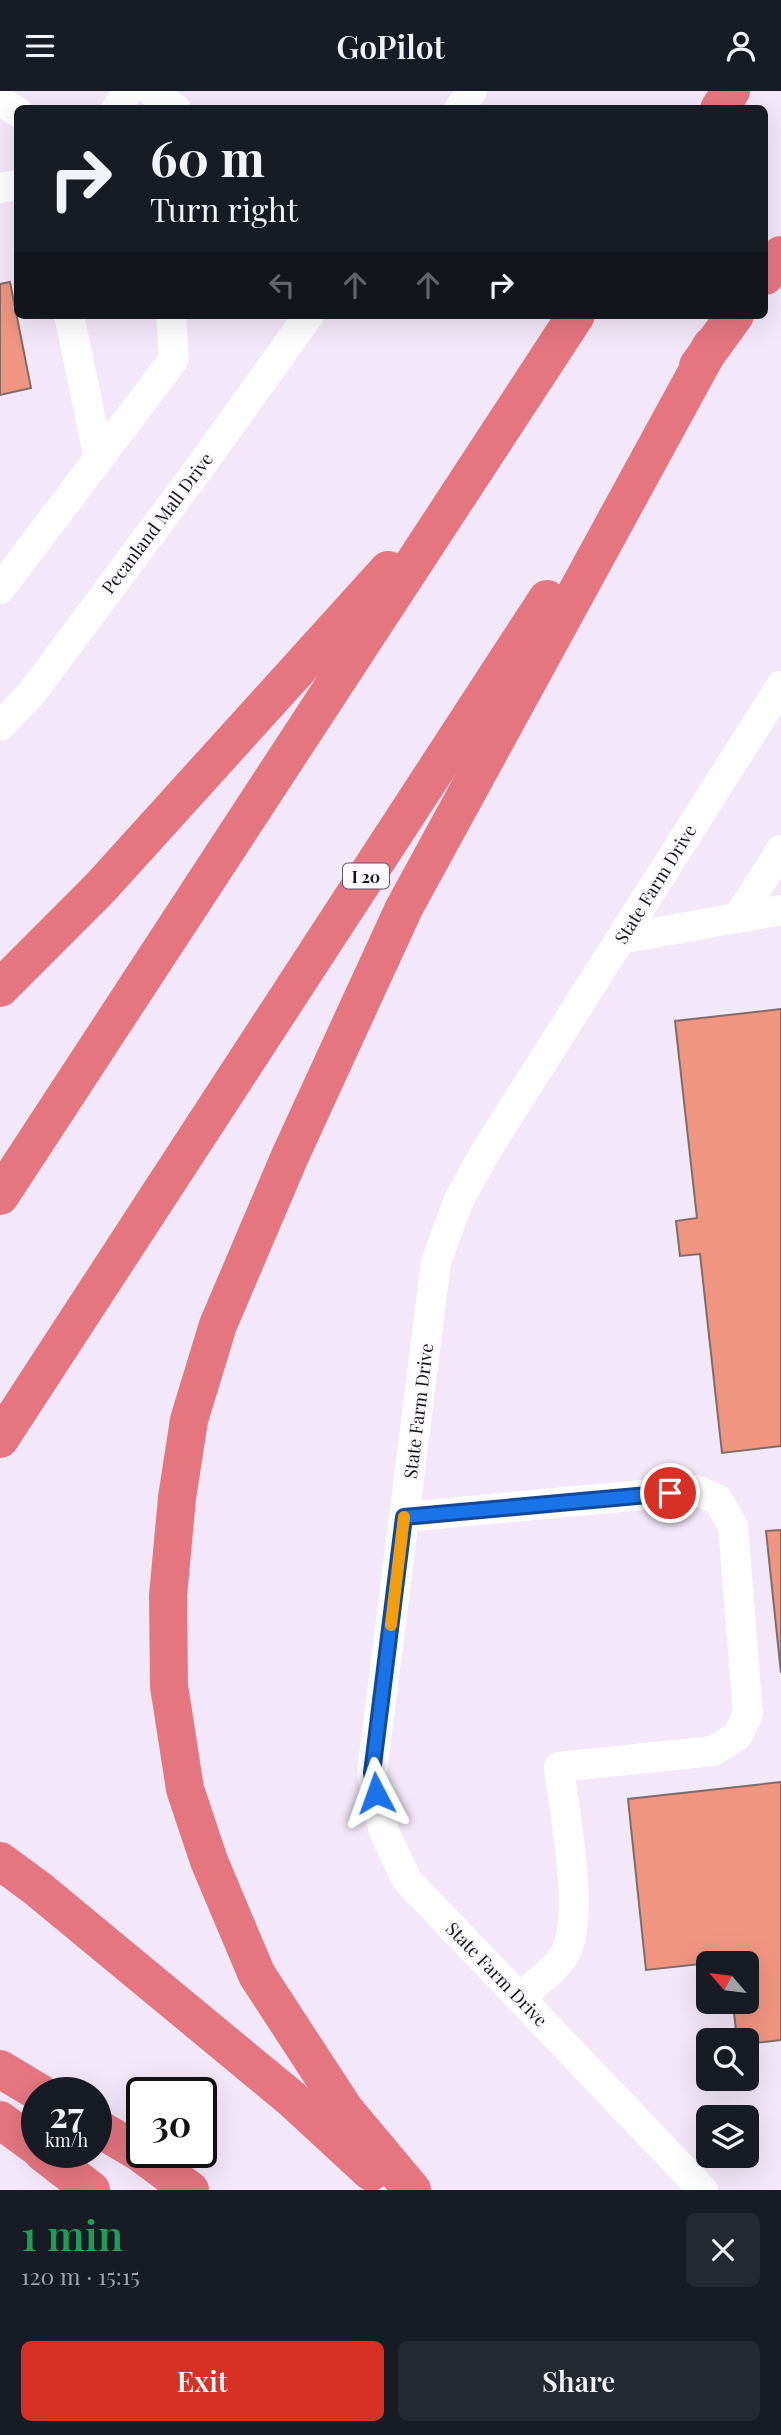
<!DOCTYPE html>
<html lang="en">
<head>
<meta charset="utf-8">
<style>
	body { margin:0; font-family:"Playfair Display",serif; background:#242831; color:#f1f3f6; height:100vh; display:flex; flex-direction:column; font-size:26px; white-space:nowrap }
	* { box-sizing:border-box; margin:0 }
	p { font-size:23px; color:#9ea1a6 }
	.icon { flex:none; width:38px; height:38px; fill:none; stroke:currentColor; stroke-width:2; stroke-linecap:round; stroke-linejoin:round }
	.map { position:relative; height:2099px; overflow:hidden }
	.side { display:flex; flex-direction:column; background:#171b24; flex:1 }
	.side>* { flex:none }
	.hud { position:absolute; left:14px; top:14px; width:754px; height:214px; border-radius:10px; box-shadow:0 7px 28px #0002; background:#171b24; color:#f1f3f6; overflow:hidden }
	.needle { width:46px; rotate:298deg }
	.buttons { position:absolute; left:696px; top:1860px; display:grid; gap:14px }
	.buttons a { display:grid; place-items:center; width:63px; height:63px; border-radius:10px; background:#171b24; box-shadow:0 7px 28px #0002; font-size:35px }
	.speed { position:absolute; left:21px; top:1986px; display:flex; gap:14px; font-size:35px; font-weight:700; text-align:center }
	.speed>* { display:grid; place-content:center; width:91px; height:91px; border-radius:50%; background:#171b24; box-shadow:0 7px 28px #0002; line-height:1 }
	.speed small { font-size:18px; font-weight:400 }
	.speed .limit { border:4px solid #111; border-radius:10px; background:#fff; color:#111 }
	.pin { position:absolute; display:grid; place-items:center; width:60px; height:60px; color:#fff; margin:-30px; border:4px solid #fff; border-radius:50%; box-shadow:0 2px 7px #0007 }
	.me { position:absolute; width:77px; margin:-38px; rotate:356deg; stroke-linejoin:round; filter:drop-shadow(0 0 5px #0008) }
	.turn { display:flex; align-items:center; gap:24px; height:147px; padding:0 21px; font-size:32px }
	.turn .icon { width:91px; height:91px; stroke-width:2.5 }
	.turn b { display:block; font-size:49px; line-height:60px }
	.lanes { display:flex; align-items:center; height:66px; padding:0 21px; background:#0003; justify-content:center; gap:35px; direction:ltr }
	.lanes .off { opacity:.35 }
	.round { display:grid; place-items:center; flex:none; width:74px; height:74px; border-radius:10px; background:#242831 }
	.overview { display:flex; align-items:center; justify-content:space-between; height:119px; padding:0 21px }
	h1 { font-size:42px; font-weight:600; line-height:52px; color:#1e9e55 }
	.primary-button { display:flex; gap:14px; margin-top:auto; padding:14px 21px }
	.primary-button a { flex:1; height:80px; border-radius:10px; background:#d93025; color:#fff; font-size:28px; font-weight:600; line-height:80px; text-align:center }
	.primary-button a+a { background:#242831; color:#f1f3f6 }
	header { display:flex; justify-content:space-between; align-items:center; height:91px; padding:0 21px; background:#171b24; font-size:32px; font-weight:600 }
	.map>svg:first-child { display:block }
</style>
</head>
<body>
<header><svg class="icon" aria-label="menu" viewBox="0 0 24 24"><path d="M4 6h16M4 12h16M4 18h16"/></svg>GoPilot<svg class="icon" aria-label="person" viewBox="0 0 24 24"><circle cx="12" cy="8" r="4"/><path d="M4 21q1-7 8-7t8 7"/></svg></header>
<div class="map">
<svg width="781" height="2099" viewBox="0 0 781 2099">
	<rect width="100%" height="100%" fill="#f3e8f9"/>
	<!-- building -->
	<g fill="#f09580" stroke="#806c67" stroke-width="2">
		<polygon points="10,191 31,297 0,304 0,193"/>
		<polygon points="781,918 781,1355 722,1362 700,1163 680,1165 676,1130 697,1127 675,930"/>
		<polygon points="781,1439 781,1582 766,1440"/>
		<polygon points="781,1691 781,1949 747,1953 747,1950 737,1950 733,1911 747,1911 747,1872 728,1872 728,1870 646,1879 628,1708"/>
	</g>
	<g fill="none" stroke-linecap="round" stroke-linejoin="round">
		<!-- minor -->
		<g stroke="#fff" stroke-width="30">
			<polyline points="151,0 176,18"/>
			<polyline points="0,10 18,21"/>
			<polyline points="116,18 128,0"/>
			<polyline points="459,18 472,0"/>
			<polyline points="0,97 18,94"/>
			<polyline points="69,224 99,368"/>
			<polyline points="0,498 174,268 171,224"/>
			<polyline points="0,635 31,603 200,376 309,224"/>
			<polyline points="738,827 781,759"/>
			<polyline points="620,848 781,819"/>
			<path d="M404,1426L696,1399L718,1409L733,1435L748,1623L737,1645L713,1660L559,1676C564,1721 587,1831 563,1866C554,1880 532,1895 520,1906"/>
			<polyline points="703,2099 407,1789 384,1741 372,1682 436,1171 458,1111 484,1063 781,595"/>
		</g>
		<!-- highway -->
		<g stroke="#e57680" stroke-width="38">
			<polyline points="719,18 731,0"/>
			<polyline points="765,185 781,164"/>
			<polyline points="698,275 735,224"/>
			<polyline points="0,897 100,797 388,479"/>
			<polyline points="0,1105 576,224"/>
			<polyline points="0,1348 547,508"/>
			<polyline points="0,1770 38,1798 292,2008 371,2081"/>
			<polyline points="0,1978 40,2002"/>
			<polyline points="0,2029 37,2056"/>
			<polyline points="96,2036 140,2062 190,2099"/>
			<polyline points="43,2062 91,2099"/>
			<polyline points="412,2099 345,2019 257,1884 209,1770 185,1698 169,1595 168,1505 177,1407 189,1329 218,1234 290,1065 404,817 711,255"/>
		</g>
	</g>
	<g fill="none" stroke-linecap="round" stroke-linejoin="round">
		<defs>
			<polyline id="route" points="376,1702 372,1682 404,1426 670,1402"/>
		</defs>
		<!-- route casing -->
		<use href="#route" stroke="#114b97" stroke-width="18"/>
		<!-- route -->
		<use href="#route" stroke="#1a73e8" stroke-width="12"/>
		<!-- slow -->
		<polyline stroke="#f59e0b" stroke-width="12" points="391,1534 404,1426"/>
	</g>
	<g text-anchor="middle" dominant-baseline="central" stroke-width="5" stroke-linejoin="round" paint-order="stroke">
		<!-- shield labels -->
		<rect fill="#fcf8ff" stroke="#5c585e" stroke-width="2" x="343" y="772.5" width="46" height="25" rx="5"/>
		<g font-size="16" font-weight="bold" fill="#171319">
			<text x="366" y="785">I 20</text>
		</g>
		<!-- street labels -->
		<g font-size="18" fill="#171319" stroke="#fcf8ff">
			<text transform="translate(157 432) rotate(-53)">Pecanland Mall Drive</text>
			<text transform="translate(655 793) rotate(-58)">State Farm Drive</text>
			<text transform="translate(418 1320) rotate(-83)">State Farm Drive</text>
			<text transform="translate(497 1883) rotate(46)">State Farm Drive</text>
		</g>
	</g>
</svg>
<div class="buttons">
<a><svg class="needle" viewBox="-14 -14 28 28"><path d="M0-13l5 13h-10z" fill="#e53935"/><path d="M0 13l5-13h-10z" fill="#9ea1a6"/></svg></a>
<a><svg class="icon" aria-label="search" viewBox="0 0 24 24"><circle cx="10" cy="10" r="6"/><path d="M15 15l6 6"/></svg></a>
<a><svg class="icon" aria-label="layers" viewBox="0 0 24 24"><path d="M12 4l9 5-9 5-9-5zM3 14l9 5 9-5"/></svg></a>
</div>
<div class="speed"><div>27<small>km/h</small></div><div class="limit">30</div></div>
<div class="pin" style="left:670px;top:1402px;background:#d93025"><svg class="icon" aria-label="arrive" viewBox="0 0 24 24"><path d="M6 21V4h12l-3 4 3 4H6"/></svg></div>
<svg class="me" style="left:376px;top:1702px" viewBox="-20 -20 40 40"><path d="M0-17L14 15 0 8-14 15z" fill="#1a73e8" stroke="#fff" stroke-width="4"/></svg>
<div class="hud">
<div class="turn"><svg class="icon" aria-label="right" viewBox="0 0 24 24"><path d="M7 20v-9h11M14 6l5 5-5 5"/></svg><div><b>60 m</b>Turn right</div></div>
<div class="lanes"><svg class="icon off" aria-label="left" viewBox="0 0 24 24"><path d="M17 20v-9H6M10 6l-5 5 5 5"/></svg><svg class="icon off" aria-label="ahead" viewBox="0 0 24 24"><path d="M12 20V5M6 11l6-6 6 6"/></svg><svg class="icon off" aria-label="ahead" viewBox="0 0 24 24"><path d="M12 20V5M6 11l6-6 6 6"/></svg><svg class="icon" aria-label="right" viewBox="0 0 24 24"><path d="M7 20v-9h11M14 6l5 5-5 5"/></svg></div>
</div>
</div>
<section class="side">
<div class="overview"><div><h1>1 min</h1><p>120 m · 15:15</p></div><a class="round"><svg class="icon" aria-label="close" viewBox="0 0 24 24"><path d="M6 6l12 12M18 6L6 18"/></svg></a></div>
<div class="primary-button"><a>Exit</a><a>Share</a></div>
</section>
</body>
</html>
